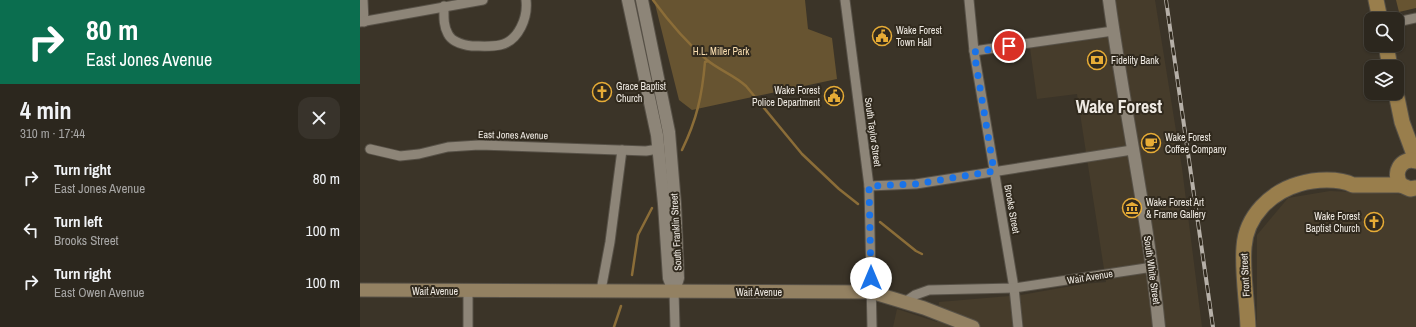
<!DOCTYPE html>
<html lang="en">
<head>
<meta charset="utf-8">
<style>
	body { margin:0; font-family:"Archivo Narrow",sans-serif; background:#38332b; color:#f1f3f6; height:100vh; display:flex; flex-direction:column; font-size:15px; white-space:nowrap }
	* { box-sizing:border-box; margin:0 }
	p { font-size:13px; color:#a6a5a4 }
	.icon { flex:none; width:22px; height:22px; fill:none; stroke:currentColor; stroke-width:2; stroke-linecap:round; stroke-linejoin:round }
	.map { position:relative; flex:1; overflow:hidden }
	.details { display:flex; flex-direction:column; background:#2c271e; width:360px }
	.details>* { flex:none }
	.top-card { background:#0b6e4f; color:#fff; overflow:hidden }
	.fabs { position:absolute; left:1004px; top:12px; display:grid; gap:8px }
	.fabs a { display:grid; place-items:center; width:40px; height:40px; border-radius:8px; background:#2c271e; box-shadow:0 1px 3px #0004,0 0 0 1px #48443c; font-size:20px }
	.pin { position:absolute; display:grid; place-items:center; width:34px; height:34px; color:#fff; margin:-17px; border:2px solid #fff; border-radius:50%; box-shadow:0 1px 4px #0007 }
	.me { position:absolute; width:44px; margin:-22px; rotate:0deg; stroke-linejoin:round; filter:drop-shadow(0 0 3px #0008) }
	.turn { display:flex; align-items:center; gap:14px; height:84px; padding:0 20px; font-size:18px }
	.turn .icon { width:52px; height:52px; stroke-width:2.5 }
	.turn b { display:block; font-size:28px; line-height:34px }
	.round { display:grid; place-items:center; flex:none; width:42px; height:42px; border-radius:12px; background:#38332b }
	.head { display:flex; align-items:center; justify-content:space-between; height:68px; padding:0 20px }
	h1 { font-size:24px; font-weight:800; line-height:30px }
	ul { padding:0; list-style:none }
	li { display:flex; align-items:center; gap:12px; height:52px; padding:0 20px }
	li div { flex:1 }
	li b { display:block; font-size:15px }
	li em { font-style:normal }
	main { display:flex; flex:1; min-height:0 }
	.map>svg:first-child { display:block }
</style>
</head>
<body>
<main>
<section class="details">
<div class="top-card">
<div class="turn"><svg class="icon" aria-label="right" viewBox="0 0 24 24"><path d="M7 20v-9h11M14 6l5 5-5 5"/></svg><div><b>80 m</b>East Jones Avenue</div></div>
</div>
<div class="head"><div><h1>4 min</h1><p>310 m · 17:44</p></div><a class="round"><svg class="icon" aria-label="close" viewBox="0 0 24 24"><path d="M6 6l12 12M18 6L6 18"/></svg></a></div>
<ul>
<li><svg class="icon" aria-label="right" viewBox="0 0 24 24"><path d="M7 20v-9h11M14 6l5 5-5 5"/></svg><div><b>Turn right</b><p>East Jones Avenue</p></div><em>80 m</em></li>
<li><svg class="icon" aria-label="left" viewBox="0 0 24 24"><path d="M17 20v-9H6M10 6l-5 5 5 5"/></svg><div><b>Turn left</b><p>Brooks Street</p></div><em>100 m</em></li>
<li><svg class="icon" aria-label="right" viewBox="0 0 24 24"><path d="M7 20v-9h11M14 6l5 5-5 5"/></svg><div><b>Turn right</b><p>East Owen Avenue</p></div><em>100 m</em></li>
</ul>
</section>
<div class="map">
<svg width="1056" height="327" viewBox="0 0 1056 327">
	<rect width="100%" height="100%" fill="#3b3428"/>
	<!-- built -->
	<g fill="#463c2b">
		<polygon points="753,0 795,0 822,168 842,327 533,327 537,309 577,322 579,302 661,295 723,284 746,282 717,94 677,99 670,48 758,36"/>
		<polygon points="970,191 1056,195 1056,327 897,327 897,235 928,198"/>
	</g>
	<!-- green -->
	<g fill="#675431">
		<polygon points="294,0 445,0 448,29 472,38 477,79 332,110 319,100"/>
		<polygon points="1036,0 1056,0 1056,8 1039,12"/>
	</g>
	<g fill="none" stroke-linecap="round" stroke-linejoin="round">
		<!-- stream -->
		<g stroke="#8b6d38" stroke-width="2.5">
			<path d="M293,0C309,22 326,42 347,60C359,70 374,75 386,86L442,154L479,189L498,204"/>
			<path d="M322,150C337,119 342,96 345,62L348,61"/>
			<polyline points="520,222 556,251 562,254"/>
			<polyline points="272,275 278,235 292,208"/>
			<polyline points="254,327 261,306"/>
		</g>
		<defs>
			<g id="minor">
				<polyline points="3,0 4,22"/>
				<polyline points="485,0 509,186 512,327"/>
				<polyline points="609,0 614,51 654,288 658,327"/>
				<path d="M84,6C84,16 83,25 88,34C92,42 104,45 112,46C121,46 131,47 140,45C159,41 168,17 166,0"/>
				<polyline points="0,22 123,0"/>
				<polyline points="1037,22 1056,18"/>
				<polyline points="614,51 753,31"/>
				<polyline points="10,149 40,156 59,154 88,147 119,145 286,151 298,149"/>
				<polyline points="509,186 556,184 772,150"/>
				<polyline points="241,290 250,242 262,150"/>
				<polyline points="314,291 315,327"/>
				<polyline points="545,302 555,295 569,290 654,288 793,267"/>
				<polyline points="108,327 108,291"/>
			</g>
			<g id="tertiary">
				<polyline points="268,0 297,135 304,204 309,278 314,291"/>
				<polyline points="282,0 309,132 315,204 318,278 314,291"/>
				<path d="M749,0C764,109 788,217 799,327"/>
			</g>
			<polyline id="secondary" points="0,290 511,292 564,308 613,327"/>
			<g id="primary">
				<polyline points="1016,0 1020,19"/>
				<polyline points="1026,45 1030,67"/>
				<polyline points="1036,93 1042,122 1056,160"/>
				<path d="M1056,161C1041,157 1032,173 1041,185L1050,189L1056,188"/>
				<path d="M888,327C887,302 882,271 884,247C886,216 911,192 939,184C955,179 979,178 993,185H1041"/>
			</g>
		</defs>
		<!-- minor casing -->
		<use href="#minor" stroke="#575147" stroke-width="11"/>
		<!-- tertiary casing -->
		<use href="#tertiary" stroke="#575147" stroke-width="14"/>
		<!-- secondary casing -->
		<use href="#secondary" stroke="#575147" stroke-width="15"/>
		<!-- primary casing -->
		<use href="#primary" stroke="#575147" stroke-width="17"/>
		<!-- minor -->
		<use href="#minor" stroke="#8d8578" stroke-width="9"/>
		<!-- tertiary -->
		<use href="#tertiary" stroke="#8d8578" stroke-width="12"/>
		<!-- secondary -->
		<use href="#secondary" stroke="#938162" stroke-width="13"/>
		<!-- primary -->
		<use href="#primary" stroke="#997e4c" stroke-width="15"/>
		<defs>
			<polyline id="rail" points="806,0 853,327"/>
		</defs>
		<!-- rail casing -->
		<use href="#rail" stroke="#b6b0a8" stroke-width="4"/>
		<!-- rail -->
		<use href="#rail" stroke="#312a1e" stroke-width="2.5" stroke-dasharray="8" stroke-linecap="butt"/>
	</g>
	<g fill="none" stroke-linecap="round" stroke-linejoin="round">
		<!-- route -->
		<polyline stroke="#1a73e8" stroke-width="7" stroke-dasharray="0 12.6" points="511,278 509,186 556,184 634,171 614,52 649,46"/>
	</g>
	<!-- icons -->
	<defs>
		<symbol id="civic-ring" viewBox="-11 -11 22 22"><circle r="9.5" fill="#312a1e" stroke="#e7ac36" stroke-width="1.5"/><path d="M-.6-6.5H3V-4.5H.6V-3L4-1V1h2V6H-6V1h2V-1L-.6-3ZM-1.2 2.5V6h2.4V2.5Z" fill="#e7ac36"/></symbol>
		<symbol id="bank-ring" viewBox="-11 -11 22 22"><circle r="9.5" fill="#312a1e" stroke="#e7ac36" stroke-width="1.5"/><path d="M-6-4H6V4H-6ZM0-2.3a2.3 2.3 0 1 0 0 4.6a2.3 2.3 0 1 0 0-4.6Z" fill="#e7ac36"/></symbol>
		<symbol id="church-ring" viewBox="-11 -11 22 22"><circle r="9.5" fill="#312a1e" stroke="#e7ac36" stroke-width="1.5"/><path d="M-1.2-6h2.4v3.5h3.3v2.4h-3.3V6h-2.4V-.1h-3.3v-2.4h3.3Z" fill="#e7ac36"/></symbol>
		<symbol id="cafe-ring" viewBox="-11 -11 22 22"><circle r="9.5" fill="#312a1e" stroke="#e7ac36" stroke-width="1.5"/><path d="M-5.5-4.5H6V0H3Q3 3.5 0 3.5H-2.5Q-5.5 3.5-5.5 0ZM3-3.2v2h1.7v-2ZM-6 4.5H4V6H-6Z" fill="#e7ac36"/></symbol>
		<symbol id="museum-ring" viewBox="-11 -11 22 22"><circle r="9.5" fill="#312a1e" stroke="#e7ac36" stroke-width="1.5"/><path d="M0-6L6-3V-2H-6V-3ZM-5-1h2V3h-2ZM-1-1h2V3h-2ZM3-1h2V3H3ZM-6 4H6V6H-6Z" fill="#e7ac36"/></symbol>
	</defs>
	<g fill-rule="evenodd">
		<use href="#civic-ring" x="511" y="25" width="22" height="22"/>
		<use href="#bank-ring" x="726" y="49" width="22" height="22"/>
		<use href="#church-ring" x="231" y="81" width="22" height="22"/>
		<use href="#civic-ring" x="463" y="85" width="22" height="22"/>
		<use href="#cafe-ring" x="780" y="132" width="22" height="22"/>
		<use href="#museum-ring" x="761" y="197" width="22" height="22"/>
		<use href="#church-ring" x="1003" y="211" width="22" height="22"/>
	</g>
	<g text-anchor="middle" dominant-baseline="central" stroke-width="4" stroke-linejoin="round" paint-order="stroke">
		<!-- poi labels -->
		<g font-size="10" fill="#efeae3" stroke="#312a1e" text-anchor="start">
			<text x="536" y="30">Wake Forest<tspan x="536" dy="12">Town Hall</tspan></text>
			<text x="751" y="60">Fidelity Bank</text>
			<text x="256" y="86">Grace Baptist<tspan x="256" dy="12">Church</tspan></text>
			<text x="460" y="90" text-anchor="end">Wake Forest<tspan x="460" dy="12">Police Department</tspan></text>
			<text x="805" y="137">Wake Forest<tspan x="805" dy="12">Coffee Company</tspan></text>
			<text x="786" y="202">Wake Forest Art<tspan x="786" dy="12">&amp; Frame Gallery</tspan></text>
			<text x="1000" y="216" text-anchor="end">Wake Forest<tspan x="1000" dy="12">Baptist Church</tspan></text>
		</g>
		<!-- park labels -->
		<g font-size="10" fill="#f9deb0" stroke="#312a1e">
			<text x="361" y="51">H.L. Miller Park</text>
		</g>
		<!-- street labels -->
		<g font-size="10" fill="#efeae3" stroke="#312a1e">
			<text transform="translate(513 132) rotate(82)">South Taylor Street</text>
			<text transform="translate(153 135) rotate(1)">East Jones Avenue</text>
			<text transform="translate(652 209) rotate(80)">Brooks Street</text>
			<text transform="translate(316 232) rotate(-93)">South Franklin Street</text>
			<text transform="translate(792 270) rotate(82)">South White Street</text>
			<text transform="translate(885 275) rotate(-93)">Front Street</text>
			<text transform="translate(730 277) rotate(-9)">Wait Avenue</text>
			<text x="75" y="291">Wait Avenue</text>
			<text x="399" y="292">Wait Avenue</text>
		</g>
		<!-- town labels -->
		<g font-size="18" font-weight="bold" fill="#efeae3" stroke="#312a1e">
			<text x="759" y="106">Wake Forest</text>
		</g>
	</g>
</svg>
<div class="fabs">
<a><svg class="icon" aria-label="search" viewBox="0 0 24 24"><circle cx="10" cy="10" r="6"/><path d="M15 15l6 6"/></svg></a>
<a><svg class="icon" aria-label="layers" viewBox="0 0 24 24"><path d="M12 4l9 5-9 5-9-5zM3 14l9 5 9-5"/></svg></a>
</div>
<div class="pin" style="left:649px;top:46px;background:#d93025"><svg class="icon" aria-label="arrive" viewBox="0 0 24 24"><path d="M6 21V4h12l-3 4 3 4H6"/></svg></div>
<svg class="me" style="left:511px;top:278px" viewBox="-20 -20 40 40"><circle r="19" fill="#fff"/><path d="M0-13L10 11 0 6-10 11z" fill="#1a73e8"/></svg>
</div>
</main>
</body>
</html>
